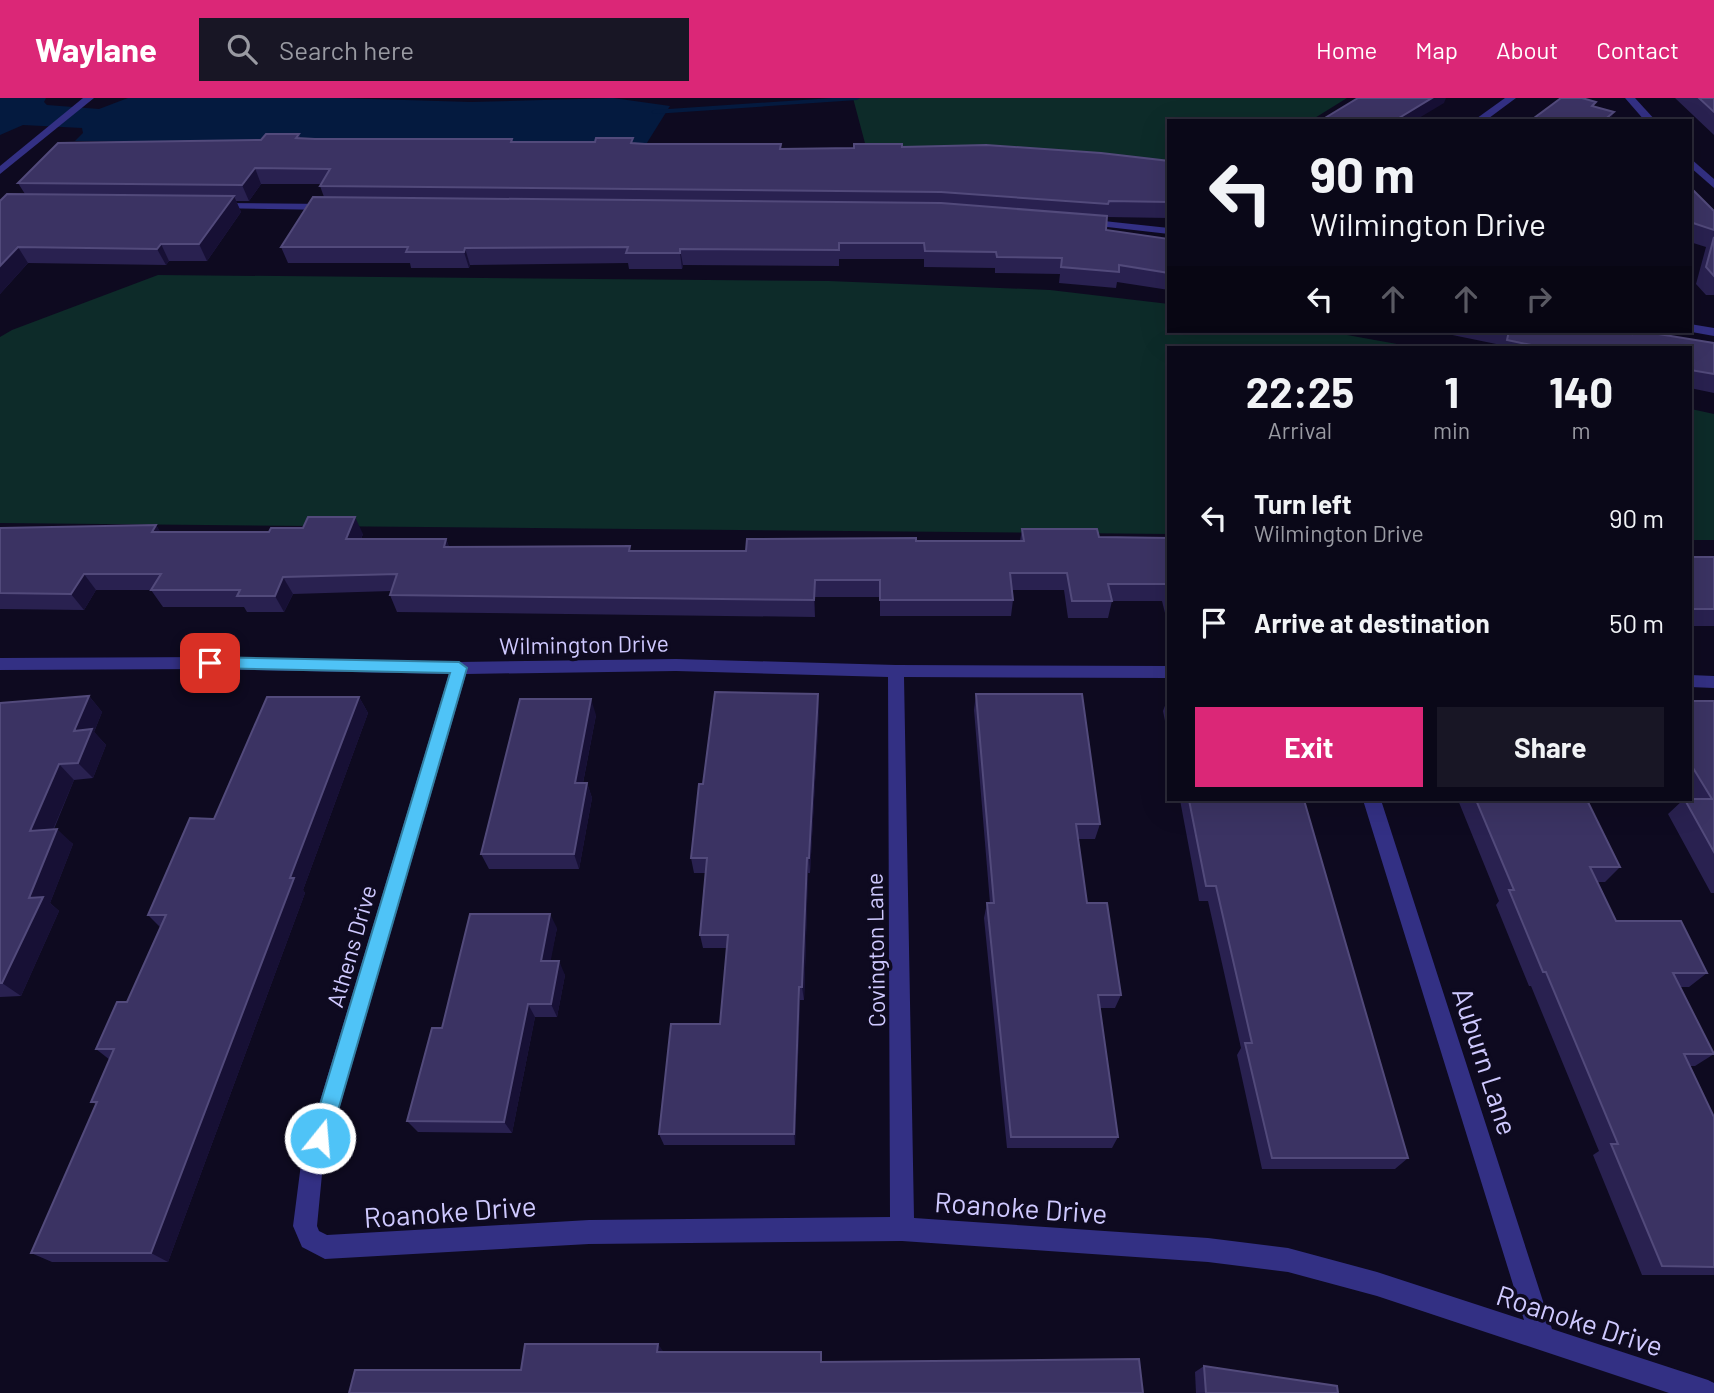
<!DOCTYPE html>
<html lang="en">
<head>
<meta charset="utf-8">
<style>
	body { margin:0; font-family:Barlow,sans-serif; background:#181625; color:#f1f3f6; height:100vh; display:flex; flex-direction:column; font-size:26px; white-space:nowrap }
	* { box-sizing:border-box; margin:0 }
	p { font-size:23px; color:#999aa2 }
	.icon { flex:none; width:38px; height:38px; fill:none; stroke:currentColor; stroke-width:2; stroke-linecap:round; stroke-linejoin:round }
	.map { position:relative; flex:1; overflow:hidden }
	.drawer { position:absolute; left:1167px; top:248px; width:525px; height:455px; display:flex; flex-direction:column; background:#0a0818; border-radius:0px; box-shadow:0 7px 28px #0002,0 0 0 2px #2a2937 }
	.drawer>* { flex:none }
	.top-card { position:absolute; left:1167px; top:21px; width:525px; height:214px; border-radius:0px; box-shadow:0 7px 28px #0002,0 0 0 2px #2a2937; background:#0a0818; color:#f1f3f6; overflow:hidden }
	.pin { position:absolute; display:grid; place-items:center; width:60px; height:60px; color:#fff; margin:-30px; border-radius:14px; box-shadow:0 4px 10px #0006 }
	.me { position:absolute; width:77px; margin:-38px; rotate:17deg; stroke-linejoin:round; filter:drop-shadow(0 0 5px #0008) }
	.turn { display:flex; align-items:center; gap:24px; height:147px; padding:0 28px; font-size:32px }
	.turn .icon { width:91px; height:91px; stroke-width:2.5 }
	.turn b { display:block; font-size:49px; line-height:60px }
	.lanes { display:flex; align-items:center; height:66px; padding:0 28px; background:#0003; justify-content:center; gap:35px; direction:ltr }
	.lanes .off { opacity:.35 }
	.eta { display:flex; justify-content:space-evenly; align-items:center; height:119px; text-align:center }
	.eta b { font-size:42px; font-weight:700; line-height:49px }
	.cta { display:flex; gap:14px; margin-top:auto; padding:14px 28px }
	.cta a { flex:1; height:80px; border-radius:0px; background:#db2777; color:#fff; font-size:28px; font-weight:700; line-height:80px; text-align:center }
	.cta a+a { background:#181625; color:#f1f3f6 }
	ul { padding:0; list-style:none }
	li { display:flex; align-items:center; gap:21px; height:105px; padding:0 28px }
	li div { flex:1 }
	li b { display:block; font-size:26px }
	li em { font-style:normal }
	header { display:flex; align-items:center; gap:42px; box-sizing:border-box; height:98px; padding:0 35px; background:#db2777; color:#fff }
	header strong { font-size:33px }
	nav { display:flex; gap:38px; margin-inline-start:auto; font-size:24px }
	.search { width:490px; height:63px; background:#181625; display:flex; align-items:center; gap:18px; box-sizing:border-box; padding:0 24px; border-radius:0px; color:#999aa2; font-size:26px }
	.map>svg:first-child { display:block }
</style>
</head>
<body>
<header>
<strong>Waylane</strong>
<div class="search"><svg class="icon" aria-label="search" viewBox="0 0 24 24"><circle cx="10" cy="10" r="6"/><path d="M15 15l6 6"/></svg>Search here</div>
<nav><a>Home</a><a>Map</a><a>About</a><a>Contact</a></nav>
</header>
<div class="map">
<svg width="1714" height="1295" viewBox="0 0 1714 1295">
	<rect width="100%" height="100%" fill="#0e0a20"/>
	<!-- green -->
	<g fill="#0d2b29">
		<polygon points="853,0 1347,0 1310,23 1169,23 1169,67 866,49"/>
		<polygon points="158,177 829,183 1050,192 1169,206 1169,233 1325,233 1419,250 1169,250 1169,436 0,425 0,239 12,232"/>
		<polygon points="1691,311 1714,316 1714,442 1691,442"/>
	</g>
	<!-- water -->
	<polygon fill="#041a3f" points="0,0 46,0 44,4 47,7 99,11 128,0 339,0 471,4 613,0 670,8 645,48 75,43 83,35 82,30 23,27 0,37"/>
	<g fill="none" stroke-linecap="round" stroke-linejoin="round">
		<!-- stream -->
		<polygon fill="#041a3f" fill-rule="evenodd" points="832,0 860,0 857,2 654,16 651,14 654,12"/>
		<!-- minor -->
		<g fill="#333084" fill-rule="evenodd">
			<polygon points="83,0 94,0 0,76 0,68"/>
			<polygon points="1505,0 1516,0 1485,23 1473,23"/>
			<polygon points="1625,0 1635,0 1656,23 1645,23"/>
			<polygon points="1690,60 1714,81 1714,90 1690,69"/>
			<polygon points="217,105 329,106 334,109 329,112 213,110 213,106"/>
			<polygon points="1085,121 1169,130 1169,136 1081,126 1080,124"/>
			<polygon points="1690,226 1714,230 1714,238 1686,233 1690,233"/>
			<path d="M210,559L459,564L676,561L896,567L1169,568V580L904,579L914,1120L1208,1140L1288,1150L1377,1174L1524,1222L1363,702H1381L1552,1231L1708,1282L1714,1285V1295H1669L1377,1198L1288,1174L1208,1164L902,1143L589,1146L325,1161L302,1149L293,1128L301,1066L449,576L210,571L0,572V560ZM676,573L888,579L890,1119L589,1122L327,1137L319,1133L317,1128L323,1066L466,576Z"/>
			<polygon points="1690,577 1714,578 1714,590 1690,589"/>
		</g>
	</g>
	<!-- wall -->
	<g fill="#292150">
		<polygon points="1675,0 1714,0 1714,37"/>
		<polygon points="299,36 300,40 315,41 512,41 513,44 634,45 645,46 781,46 781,51 902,49 1169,63 1169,120 1107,119 1106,132 1169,141 1169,192 1117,184 1116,190 1059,185 1060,176 995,175 995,170 924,169 924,161 839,161 839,168 683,167 682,171 629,171 628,165 470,167 469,170 411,170 410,165 288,165 281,149 324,99 320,88 320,86 261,86 249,103 236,103 241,114 207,163 169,163 166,167 28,165 0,196 0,103 25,96 18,85"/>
		<polygon points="1690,89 1714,113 1714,197 1706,197 1696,186 1706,149 1690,144"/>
		<polygon points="1433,233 1616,233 1629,235 1631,233 1640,233 1714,245 1714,295 1690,290 1690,250 1501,250 1501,247"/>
		<polygon points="156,427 160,434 363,436 361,441 446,441 449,449 632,453 746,453 916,443 1020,443 1022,431 1099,439 1169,440 1169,523 1167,523 1162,503 1112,503 1108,520 1068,520 1064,492 1012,492 1013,502 1011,518 880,518 880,499 815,499 815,519 397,514 390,497 391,493 293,496 284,514 247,514 244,509 163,509 151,492 96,492 84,512 0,511 0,430"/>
		<rect x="1690" y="459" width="24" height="69"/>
		<polygon points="818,596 819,612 810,775 808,775 804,902 800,902 795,1047 664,1047 659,1036 720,926 727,850 703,850 700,837 706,775 694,775 691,760 703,686"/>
		<polygon points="976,596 1100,726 1095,741 1078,741 1087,805 1121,897 1115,910 1100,910 1118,1039 1112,1050 1007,1050 984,820 987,805 990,805 974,612"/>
		<polygon points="1169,597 1169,643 1163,613"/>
		<polygon points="89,598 102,614 94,634 106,647 93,680 74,682 54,731 73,746 50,805 59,813 21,898 0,899 0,605"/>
		<polygon points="359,599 368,615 303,792 305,795 168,1164 52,1164 31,1155 96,1006 91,1004 110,962 96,951 127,904 160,829 148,817 214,721"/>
		<polygon points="1690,603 1714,603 1714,795 1711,795 1668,716 1683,702 1690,702"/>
		<polygon points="596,617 583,685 587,685 592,700 579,771 489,771 481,756"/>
		<polygon points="1180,702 1304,702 1408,1060 1395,1071 1262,1071 1237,957 1241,950 1208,803 1199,803"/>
		<polygon points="1458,702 1587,702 1620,769 1605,784 1598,784 1616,823 1707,875 1689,889 1680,889 1714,956 1695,968 1690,968 1714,1019 1714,1177 1642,1177 1593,1057 1599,1053 1531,888 1529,888 1496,807 1499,803"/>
		<polygon points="557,830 550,863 565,877 557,919 535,919 512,1035 418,1034 407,1023 442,930"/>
		<polygon points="1204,1268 1338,1295 1196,1295 1195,1274"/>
	</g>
	<!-- shaded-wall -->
	<g fill="#171035">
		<polygon points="1432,0 1446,0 1444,5 1414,23 1394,23"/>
		<polygon points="1614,14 1610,23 1603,23"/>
		<polygon points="255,70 261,86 249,103 242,87"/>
		<polygon points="234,98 241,114 207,163 199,146"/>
		<polygon points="161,146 169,163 166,167 157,151"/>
		<polygon points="18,149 28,165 0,196 0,168"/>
		<polygon points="465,150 470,167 469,170 464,154"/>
		<polygon points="680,151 683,167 682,171 680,155"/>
		<polygon points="355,419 363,436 354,458 346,441"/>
		<polygon points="156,427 167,444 152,434"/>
		<polygon points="446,441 453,458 444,449"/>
		<polygon points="84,476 96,492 84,512 71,496"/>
		<polygon points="283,479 293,496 284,514 275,498"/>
		<polygon points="815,482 815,519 814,502"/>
		<polygon points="818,596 819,612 810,775 809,760"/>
		<polygon points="89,598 102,614 94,634 106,647 93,680 78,665 74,633"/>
		<polygon points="359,599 368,615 303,792 305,795 168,1164 151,1155 290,780"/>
		<polygon points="591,601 596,617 580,700 575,685"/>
		<polygon points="59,666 74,682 46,748 30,733"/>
		<polygon points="587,685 592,700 579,771 574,756"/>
		<polygon points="57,731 73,746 50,805 59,813 21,898 2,885 29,800"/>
		<polygon points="807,760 808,775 804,902 802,889"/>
		<polygon points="550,816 557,830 548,877 541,863"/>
		<polygon points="559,863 565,877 557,919 551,906"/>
		<polygon points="799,889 800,902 795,1047 794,1036"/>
		<polygon points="528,906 535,919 512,1035 504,1024"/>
		<polygon points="658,1246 663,1253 662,1261 657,1254"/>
	</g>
	<!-- building -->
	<g fill="#3b3363" stroke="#524a7b" stroke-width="2">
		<polygon points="1358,0 1432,0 1394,23 1320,23"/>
		<polygon points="1561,0 1582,0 1596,4 1592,8 1614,14 1603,23 1530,23"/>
		<polygon points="1699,0 1714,0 1714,14"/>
		<polygon points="266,36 299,36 296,40 315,41 512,41 511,44 595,44 596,40 633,40 631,45 645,46 781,46 780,51 854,50 854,46 902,46 902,49 986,47 1101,55 1169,63 1169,104 1109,103 1108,106 941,94 320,88 330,71 255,70 242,87 18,85 58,45 261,42"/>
		<polygon points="1690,89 1714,113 1714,132 1690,124"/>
		<polygon points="7,96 234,98 199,146 161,146 157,151 18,149 0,168 0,103"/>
		<polygon points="313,99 941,105 1107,118 1106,132 1169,141 1169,175 1119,167 1119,174 1061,169 1062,160 997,159 996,154 925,153 924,145 839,145 839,152 680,151 680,155 626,155 628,149 465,150 464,154 406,154 408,149 281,149"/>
		<polygon points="1714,139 1714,178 1706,169"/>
		<polygon points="1509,233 1616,233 1632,236 1632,233 1640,233 1714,245 1714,276 1690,272 1690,250 1546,250 1507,242"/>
		<polygon points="308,419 355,419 346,441 446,441 444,449 630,448 629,453 746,453 747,441 916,440 916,443 1024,443 1022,431 1097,431 1099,439 1169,440 1169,493 1167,486 1108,486 1112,503 1072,503 1067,475 1010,475 1013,502 880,502 880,482 815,482 814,502 390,497 397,476 283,479 275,498 237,498 240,492 151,492 161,476 84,476 71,496 0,495 0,430 156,427 152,434 269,434 271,430 303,430"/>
		<rect x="1690" y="459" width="24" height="52"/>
		<polygon points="715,594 818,596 809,760 807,760 802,889 799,889 794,1036 659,1036 671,926 720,926 728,837 700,837 707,760 691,760 699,686 703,686"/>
		<polygon points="976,596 1082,596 1100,726 1076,726 1087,805 1107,805 1121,897 1098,897 1118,1039 1011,1039 987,805 994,805"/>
		<polygon points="89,598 74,633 92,631 78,665 59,666 30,733 57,731 29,800 43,799 2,885 0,885 0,605"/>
		<polygon points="267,599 359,599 290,780 294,780 151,1155 31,1155 97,1004 91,1004 114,951 96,951 117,904 127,904 166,817 148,817 190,720 214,721"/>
		<polygon points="520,601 591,601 575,685 587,685 574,756 481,756"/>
		<polygon points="1690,603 1714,603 1714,754 1685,702 1690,702 1690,701 1712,701 1690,665"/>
		<polygon points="1189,702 1304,702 1408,1060 1272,1060 1245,945 1252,945 1216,788 1206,788"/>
		<polygon points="1476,702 1587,702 1620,769 1590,769 1616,823 1681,823 1707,875 1673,875 1714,956 1684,956 1714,1019 1714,1169 1662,1168 1611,1046 1618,1046 1546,874 1543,874 1509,792 1514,792"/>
		<polygon points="470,816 550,816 541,863 559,863 551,906 528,906 504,1024 407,1023 432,930 442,930"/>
		<polygon points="525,1246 658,1246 657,1254 821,1254 821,1264 1139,1261 1143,1295 349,1295 355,1272 521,1272"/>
		<polygon points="1204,1268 1337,1288 1338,1295 1206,1295"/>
	</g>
	<!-- route -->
	<polygon fill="#4fc3f7" stroke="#337fa1" stroke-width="2" points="210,559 459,564 467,570 330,1040 327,1047 320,1050 313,1047 310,1040 450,575 210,570 202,565"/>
	<g text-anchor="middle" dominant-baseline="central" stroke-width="7" stroke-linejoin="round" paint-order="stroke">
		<!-- street labels -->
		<g font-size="23" fill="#cfc9ff" stroke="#0e0a20">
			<text transform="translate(584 546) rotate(-1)">Wilmington Drive</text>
			<text transform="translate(351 848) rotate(-74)">Athens Drive</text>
			<text transform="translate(875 852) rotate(-91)">Covington Lane</text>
		</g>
		<!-- near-street labels -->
		<g font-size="28" fill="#cfc9ff" stroke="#0e0a20">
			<text transform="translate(1486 963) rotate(72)">Auburn Lane</text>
			<text transform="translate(1021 1109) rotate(4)">Roanoke Drive</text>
			<text transform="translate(450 1113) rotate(-4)">Roanoke Drive</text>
			<text transform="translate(1580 1222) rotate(18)">Roanoke Drive</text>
		</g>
	</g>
</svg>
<div class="pin" style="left:210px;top:565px;background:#d93025"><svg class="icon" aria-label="arrive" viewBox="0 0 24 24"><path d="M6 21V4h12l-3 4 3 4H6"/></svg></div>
<svg class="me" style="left:320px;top:1040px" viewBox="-20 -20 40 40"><circle r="17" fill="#4fc3f7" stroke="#fff" stroke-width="3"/><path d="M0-11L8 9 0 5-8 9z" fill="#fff"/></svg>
<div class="top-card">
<div class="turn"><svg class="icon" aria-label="left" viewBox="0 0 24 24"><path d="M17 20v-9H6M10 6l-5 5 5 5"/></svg><div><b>90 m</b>Wilmington Drive</div></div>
<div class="lanes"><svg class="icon" aria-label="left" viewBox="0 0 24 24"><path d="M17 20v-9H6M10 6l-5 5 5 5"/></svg><svg class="icon off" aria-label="ahead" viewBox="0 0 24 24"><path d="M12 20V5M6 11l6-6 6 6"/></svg><svg class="icon off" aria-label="ahead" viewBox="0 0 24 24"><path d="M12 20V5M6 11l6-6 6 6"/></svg><svg class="icon off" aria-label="right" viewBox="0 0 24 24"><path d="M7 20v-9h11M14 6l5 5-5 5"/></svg></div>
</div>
<section class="drawer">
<div class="eta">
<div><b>22:25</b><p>Arrival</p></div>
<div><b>1</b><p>min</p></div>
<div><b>140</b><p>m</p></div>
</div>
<ul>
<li><svg class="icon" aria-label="left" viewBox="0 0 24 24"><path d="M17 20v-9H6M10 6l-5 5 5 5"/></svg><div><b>Turn left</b><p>Wilmington Drive</p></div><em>90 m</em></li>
<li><svg class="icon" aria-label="arrive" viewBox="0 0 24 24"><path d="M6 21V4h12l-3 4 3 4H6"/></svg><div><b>Arrive at destination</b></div><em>50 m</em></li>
</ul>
<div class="cta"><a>Exit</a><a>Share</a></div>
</section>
</div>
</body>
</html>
